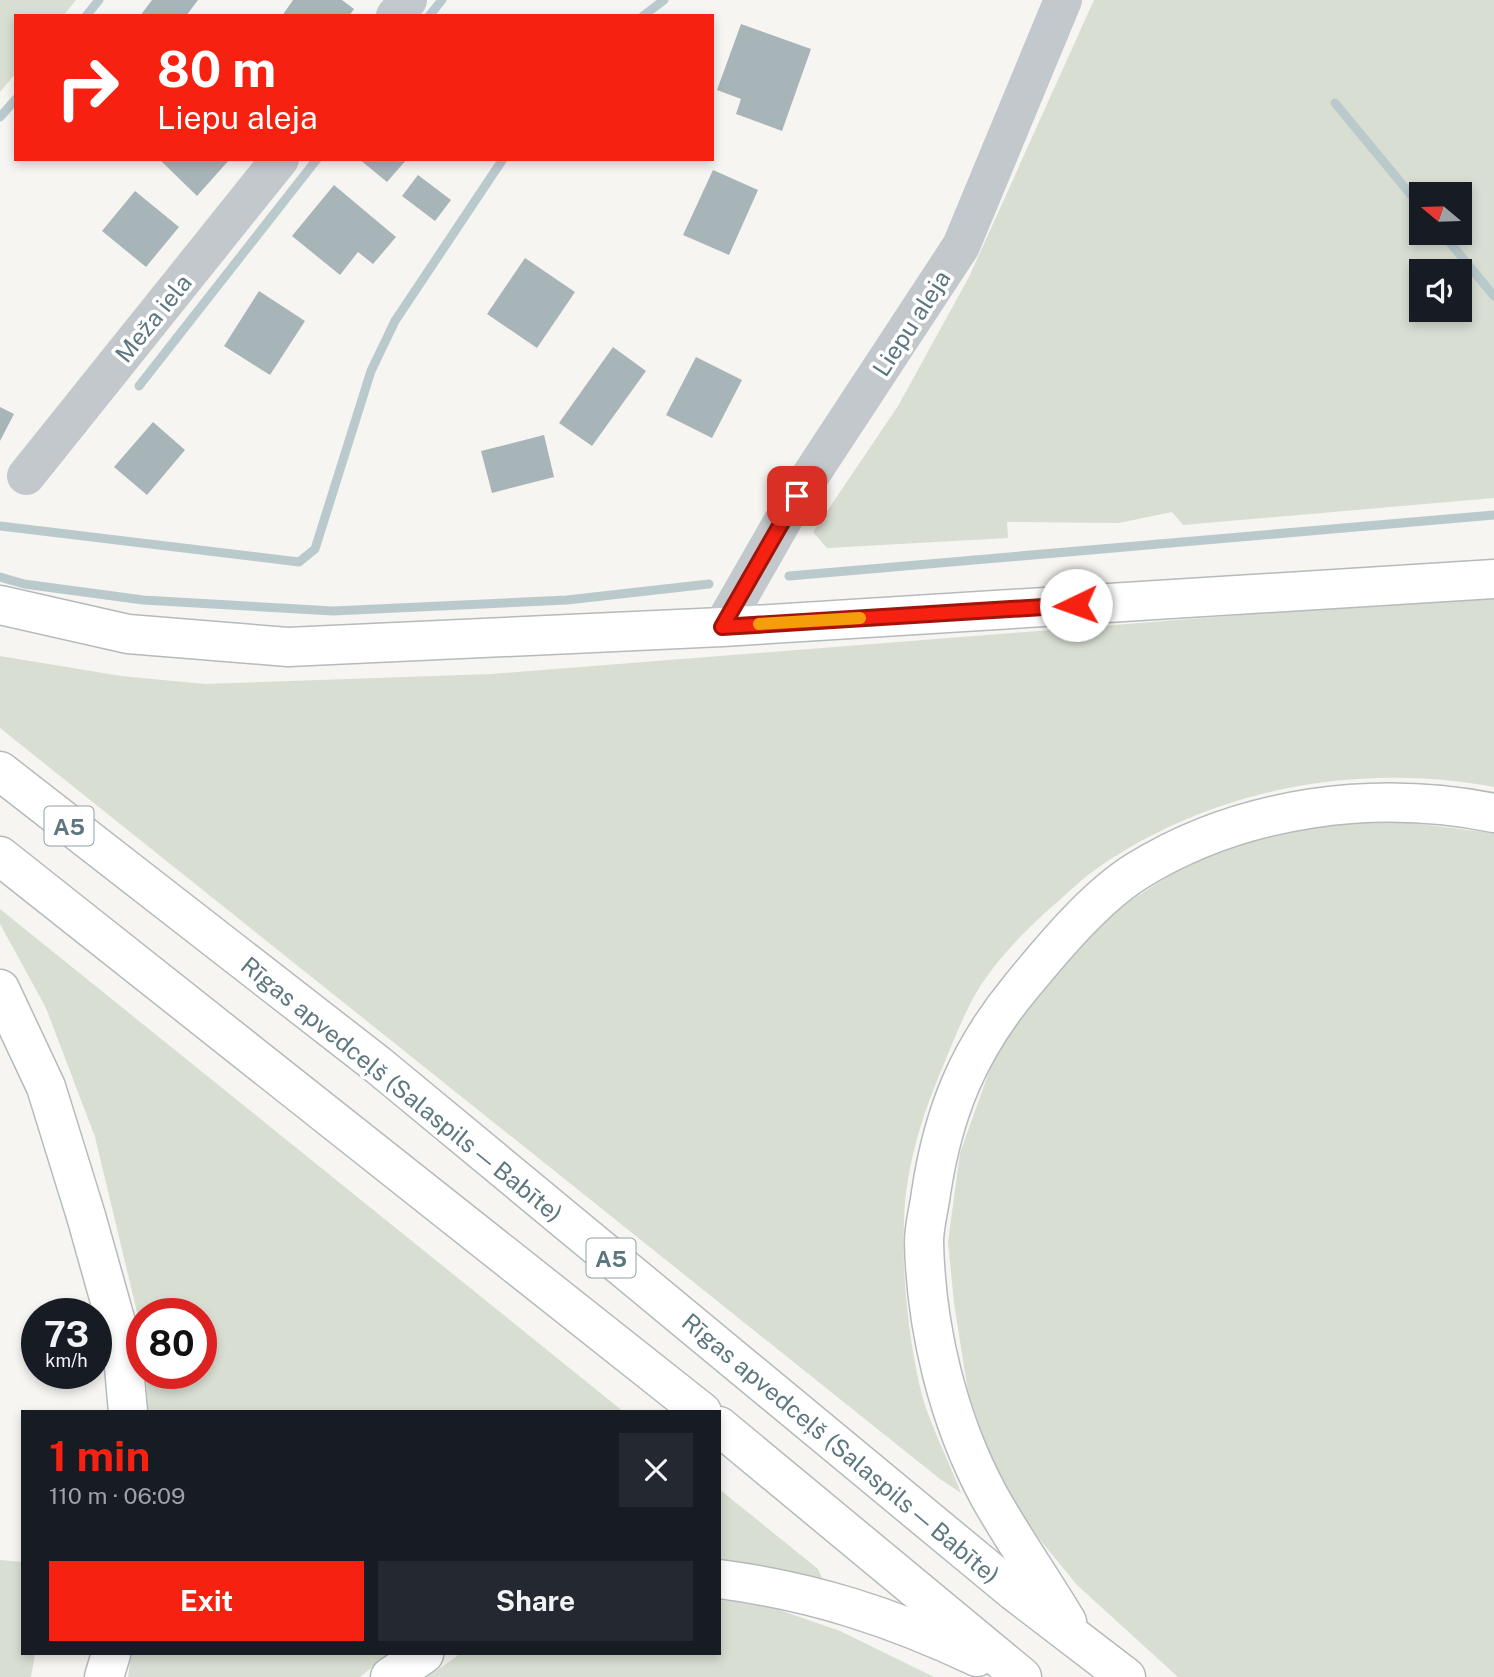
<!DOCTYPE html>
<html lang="en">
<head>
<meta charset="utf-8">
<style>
	body { margin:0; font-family:"Public Sans",sans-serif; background:#242831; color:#f1f3f6; height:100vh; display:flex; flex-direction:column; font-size:26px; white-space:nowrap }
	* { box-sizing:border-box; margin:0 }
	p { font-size:23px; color:#9ea1a6 }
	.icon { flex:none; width:38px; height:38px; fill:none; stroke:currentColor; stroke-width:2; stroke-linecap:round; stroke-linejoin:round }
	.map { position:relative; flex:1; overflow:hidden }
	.drawer { position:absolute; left:21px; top:1410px; width:700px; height:245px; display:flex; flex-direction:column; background:#171b24; border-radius:0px; box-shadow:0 4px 10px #0003 }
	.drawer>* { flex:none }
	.top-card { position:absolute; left:14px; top:14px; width:700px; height:147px; border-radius:0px; box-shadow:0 4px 10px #0003; background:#f62111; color:#fff; overflow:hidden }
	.needle { width:46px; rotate:289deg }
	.fabs { position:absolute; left:1409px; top:182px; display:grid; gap:14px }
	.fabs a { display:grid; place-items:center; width:63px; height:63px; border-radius:0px; background:#171b24; box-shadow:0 4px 10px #0003; font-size:35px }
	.speed { position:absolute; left:21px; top:1298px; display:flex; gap:14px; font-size:35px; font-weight:700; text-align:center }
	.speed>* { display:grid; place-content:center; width:91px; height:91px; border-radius:50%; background:#171b24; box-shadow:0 4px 10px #0003; line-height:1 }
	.speed small { font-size:18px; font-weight:400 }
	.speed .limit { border:10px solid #d22; background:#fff; color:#111 }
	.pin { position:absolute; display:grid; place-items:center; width:60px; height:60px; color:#fff; margin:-30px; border-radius:14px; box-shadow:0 4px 10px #0006 }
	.me { position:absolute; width:77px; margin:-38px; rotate:267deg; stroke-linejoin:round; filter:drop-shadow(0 0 5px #0008) }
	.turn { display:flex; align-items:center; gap:24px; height:147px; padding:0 28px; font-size:32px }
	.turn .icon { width:91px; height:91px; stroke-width:2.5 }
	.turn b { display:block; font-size:49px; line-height:60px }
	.round { display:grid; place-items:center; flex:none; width:74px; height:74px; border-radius:0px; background:#242831 }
	.overview { display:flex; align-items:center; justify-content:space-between; height:119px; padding:0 28px }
	h1 { font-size:42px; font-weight:700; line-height:52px; color:#f62111 }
	.button { display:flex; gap:14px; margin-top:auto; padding:14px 28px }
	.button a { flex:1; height:80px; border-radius:0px; background:#f62111; color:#fff; font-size:28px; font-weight:700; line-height:80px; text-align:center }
	.button a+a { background:#242831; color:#f1f3f6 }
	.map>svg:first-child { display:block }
</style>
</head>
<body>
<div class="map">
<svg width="1494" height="1677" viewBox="0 0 1494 1677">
	<rect width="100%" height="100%" fill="#f6f5f1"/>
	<!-- green -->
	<g fill="#d8ded2" fill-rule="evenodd">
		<polygon points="0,0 76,0 63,16 16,16 16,73 0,92"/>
		<path d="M1094,0H1494V498L1183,525L1172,512L1119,523L1007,522L1008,538L827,548L813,532L898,406L969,277ZM1421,194H1460V233H1421ZM1421,271H1460V310H1421Z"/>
		<path d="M1494,595V787C1358,762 1214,788 1099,867C1084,877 1070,891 1056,903C1029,927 1001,954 981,985C964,1012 953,1042 941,1071C921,1118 905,1171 904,1222C902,1275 908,1331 919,1383C927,1420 948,1458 961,1493L940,1479L0,728V656L121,676L205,684L491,674Z"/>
		<polygon points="1394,821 1494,833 1494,1677 1178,1677 1077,1585 1004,1496 968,1392 954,1303 948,1242 960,1153 1004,1030 1098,921 1191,862 1262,837 1330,823"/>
		<polygon points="0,909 624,1412 148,1412 146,1374 201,1374 201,1314 142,1314 142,1333 95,1137 46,1008 0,924"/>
		<polygon points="719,1489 818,1569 822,1578 813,1579 719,1559"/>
		<polygon points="0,1560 23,1562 23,1654 35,1654 31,1677 0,1677"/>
		<polygon points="719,1600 765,1605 840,1631 934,1677 427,1677 460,1654 719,1654"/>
		<polygon points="131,1654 388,1654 360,1677 128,1677"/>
	</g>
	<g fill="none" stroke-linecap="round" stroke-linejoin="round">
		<!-- stream -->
		<g stroke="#bacacc" stroke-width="9">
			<polyline points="86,16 99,0"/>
			<polyline points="429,16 442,0"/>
			<polyline points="643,16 664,0"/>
			<polyline points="1335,103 1421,207"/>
			<polyline points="0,117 16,99"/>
			<polyline points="1442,233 1494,296"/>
			<polyline points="139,386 317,159"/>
			<polyline points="0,526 299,562 315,549 371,371 395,321 503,159"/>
			<polyline points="789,576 1494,515"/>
			<polyline points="0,577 24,584 143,600 333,611 567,600 709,584"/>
		</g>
	</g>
	<!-- building -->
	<g fill="#a8b5b8">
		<polygon points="152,0 198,0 186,16 140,16"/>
		<polygon points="293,0 342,0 354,9 349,16 282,16"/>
		<polygon points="741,24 811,49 782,131 736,114 741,99 717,90"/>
		<polygon points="159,159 230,159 197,196"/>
		<polygon points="359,159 407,159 387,182"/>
		<polygon points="713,170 758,190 729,255 683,235"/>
		<polygon points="418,175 451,200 435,221 402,196"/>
		<polygon points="334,185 396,237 373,264 358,252 340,275 292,236"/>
		<polygon points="135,191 179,227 146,267 102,231"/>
		<polygon points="525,258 575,292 537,348 487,314"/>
		<polygon points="259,291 305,321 270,375 224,346"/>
		<polygon points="613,347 646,371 592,446 559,423"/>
		<polygon points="696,357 742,380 712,438 666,415"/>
		<polygon points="0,407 14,414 0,441"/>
		<polygon points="153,422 185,450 147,495 114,467"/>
		<polygon points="544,435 554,477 492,493 481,451"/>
	</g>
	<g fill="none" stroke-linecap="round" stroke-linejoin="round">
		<defs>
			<g id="highway">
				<polyline points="0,605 128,634 288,647 722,627 1494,579"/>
				<polyline points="0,771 378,1065 1015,1592 1126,1677"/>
				<polyline points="0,856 702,1412"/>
				<polyline points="0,989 46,1087 86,1216 122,1344 128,1412"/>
				<polyline points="719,1426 1022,1677"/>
				<path d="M719,1579C812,1591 892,1617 977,1657"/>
				<path d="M1067,1622C1042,1580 1013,1539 989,1496C948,1420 926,1329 924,1242C924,1226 929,1209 931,1193C943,1113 968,1051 1020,988C1052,949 1095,897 1137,871C1242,806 1375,789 1494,813"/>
				<polyline points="104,1677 111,1654"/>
				<polyline points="390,1677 424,1654"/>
			</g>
		</defs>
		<!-- highway casing -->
		<use href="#highway" stroke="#b5babc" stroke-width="41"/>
		<!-- minor -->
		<g stroke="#c2c8cb" stroke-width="38">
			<polyline points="395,16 408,0"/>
			<polyline points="26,476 280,159"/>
			<polyline points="722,627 797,496 961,246 1063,0"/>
		</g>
		<!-- highway -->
		<use href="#highway" stroke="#fff" stroke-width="38"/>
	</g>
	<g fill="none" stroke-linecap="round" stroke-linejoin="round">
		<defs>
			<polyline id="route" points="797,496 722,627 1076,605"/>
		</defs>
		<!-- route casing -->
		<use href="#route" stroke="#a0150b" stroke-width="18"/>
		<!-- route -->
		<use href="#route" stroke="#f62111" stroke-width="12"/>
		<!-- slow -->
		<polyline stroke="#f59e0b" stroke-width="12" points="759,624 860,618"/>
	</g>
	<g text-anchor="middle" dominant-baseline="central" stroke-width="7" stroke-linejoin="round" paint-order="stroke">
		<!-- shield labels -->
		<g fill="#fff" stroke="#8ea0a6" stroke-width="2">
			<rect x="44.5" y="806.5" width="49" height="39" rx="5"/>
			<rect x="586.5" y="1238.5" width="49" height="39" rx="5"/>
		</g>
		<g font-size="23" font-weight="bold" fill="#5d7780">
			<text x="69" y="826">A5</text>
			<text x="611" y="1258">A5</text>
		</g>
		<!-- street labels -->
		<g font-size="24" fill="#5d7780" stroke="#fff">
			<text transform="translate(153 318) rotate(-51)">Meža iela</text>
			<text transform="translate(911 323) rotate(-57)">Liepu aleja</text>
			<text transform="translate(402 1089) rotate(39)">Rīgas apvedceļš (Salaspils — Babīte)</text>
			<text transform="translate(841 1448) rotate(40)">Rīgas apvedceļš (Salaspils — Babīte)</text>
		</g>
	</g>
</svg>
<div class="fabs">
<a><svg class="needle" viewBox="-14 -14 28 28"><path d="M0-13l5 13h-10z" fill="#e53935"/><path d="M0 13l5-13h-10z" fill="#9ea1a6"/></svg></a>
<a><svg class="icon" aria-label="sound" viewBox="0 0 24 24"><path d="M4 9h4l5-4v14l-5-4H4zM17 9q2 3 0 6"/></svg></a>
</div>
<div class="speed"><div>73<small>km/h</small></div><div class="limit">80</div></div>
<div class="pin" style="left:797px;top:496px;background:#d93025"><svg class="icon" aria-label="arrive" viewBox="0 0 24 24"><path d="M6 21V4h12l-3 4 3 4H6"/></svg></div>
<svg class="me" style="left:1076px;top:605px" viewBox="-20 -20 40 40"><circle r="19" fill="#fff"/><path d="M0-13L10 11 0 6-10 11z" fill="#f62111"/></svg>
<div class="top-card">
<div class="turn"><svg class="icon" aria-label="right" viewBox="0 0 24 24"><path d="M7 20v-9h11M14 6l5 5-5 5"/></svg><div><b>80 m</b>Liepu aleja</div></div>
</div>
<section class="drawer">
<div class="overview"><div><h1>1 min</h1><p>110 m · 06:09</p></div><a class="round"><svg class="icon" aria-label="close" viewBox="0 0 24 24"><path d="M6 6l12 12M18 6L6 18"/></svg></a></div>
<div class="button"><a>Exit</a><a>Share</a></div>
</section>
</div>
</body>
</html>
